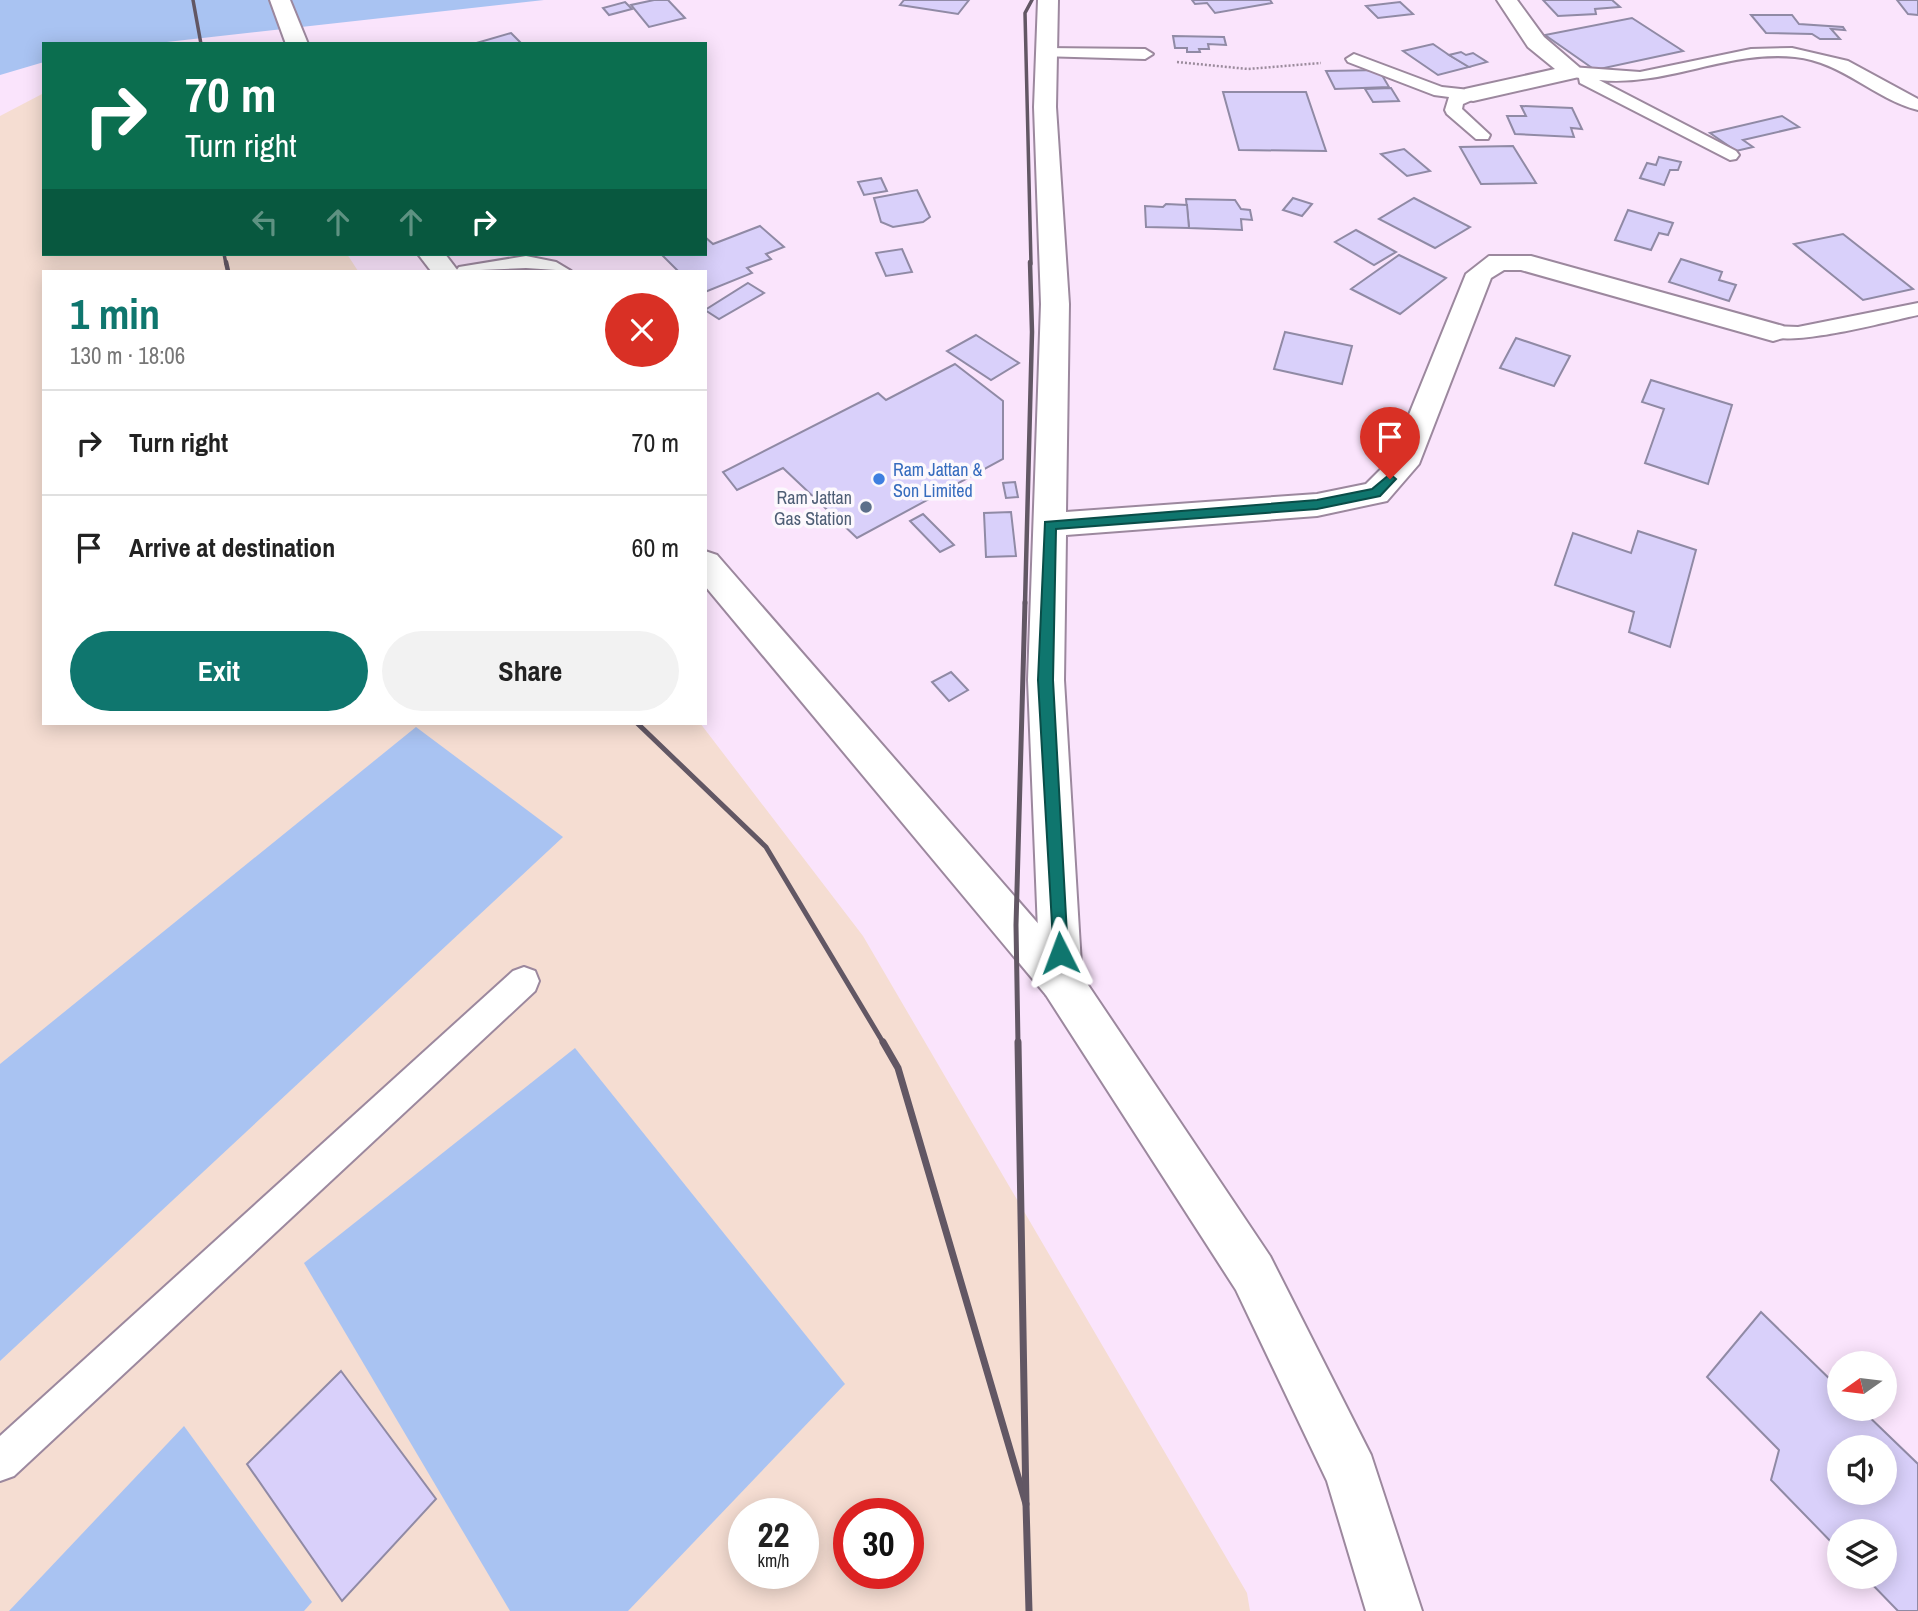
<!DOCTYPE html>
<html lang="en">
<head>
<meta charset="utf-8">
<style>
	body { margin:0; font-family:"Archivo Narrow",sans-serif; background:#f2f2f2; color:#222; height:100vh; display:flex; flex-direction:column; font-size:26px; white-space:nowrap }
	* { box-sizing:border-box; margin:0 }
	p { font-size:23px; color:#767676 }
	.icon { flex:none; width:38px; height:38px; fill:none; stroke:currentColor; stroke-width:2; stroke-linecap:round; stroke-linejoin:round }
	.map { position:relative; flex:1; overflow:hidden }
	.side { position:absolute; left:42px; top:270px; width:665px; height:455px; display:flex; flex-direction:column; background:#fff; border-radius:0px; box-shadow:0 4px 18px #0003 }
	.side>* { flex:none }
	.top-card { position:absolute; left:42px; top:42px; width:665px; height:214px; border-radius:0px; box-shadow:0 4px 18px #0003; background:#0b6e4f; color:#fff; overflow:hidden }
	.needle { width:46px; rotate:256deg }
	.tools { position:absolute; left:1827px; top:1351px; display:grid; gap:14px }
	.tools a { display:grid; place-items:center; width:70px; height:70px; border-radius:50%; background:#fff; box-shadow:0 4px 18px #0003; font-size:35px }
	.speed { position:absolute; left:728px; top:1498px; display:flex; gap:14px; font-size:35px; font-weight:700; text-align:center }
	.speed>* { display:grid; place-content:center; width:91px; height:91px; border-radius:50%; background:#fff; box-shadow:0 4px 18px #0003; line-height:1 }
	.speed small { font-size:18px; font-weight:400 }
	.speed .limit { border:10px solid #d22; background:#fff; color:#111 }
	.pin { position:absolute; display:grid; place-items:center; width:60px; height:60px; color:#fff; margin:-72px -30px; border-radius:50% 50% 50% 0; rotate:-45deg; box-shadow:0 0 7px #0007 }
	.pin .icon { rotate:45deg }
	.me { position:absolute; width:77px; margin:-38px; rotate:357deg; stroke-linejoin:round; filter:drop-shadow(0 0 5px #0008) }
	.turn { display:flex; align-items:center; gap:24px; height:147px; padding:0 28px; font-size:32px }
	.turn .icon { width:91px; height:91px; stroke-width:2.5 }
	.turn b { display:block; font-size:49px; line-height:60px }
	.lanes { display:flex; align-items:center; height:66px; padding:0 28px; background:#0003; justify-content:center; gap:35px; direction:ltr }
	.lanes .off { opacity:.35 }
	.round { display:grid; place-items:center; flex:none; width:74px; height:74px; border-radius:37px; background:#f2f2f2 }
	.overview { display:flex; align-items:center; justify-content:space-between; height:119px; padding:0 28px }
	h1 { font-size:42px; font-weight:800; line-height:52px; color:#0f766e }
	.cta { display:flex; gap:14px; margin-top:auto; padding:14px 28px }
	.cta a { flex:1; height:80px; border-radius:42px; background:#0f766e; color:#fff; font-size:28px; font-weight:800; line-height:80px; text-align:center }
	.cta a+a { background:#f2f2f2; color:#222 }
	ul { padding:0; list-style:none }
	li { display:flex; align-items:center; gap:21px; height:105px; padding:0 28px; border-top:2px solid #e0e0e0 }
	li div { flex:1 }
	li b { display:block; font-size:26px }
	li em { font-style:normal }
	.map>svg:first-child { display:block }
</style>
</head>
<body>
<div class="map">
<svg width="1918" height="1611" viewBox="0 0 1918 1611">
	<rect width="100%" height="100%" fill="#fae4fc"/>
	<!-- industrial -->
	<path fill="#f5ddd2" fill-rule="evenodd" d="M44,93V254H347L358,271H44V723H700L863,936L1247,1593L1250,1611H0V116ZM744,1514H803V1573H744ZM849,1514H908V1573H849Z"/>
	<!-- water -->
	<g fill="#a9c3f2">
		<polygon points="0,0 544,0 149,44 44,44 44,62 0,75"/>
		<polygon points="416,727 563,837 0,1361 0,1064"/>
		<polygon points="575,1048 845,1384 628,1611 510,1611 304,1263"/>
		<polygon points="184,1426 312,1602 304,1611 9,1611"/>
	</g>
	<!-- building -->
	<g fill="#d9d0fa" stroke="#908aa5" stroke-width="2" fill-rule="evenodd">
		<polygon points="654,0 668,0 685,18 649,27 631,5"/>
		<polygon points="904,0 969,0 958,14 900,5"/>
		<polygon points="1192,0 1270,0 1272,3 1215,13 1207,3 1195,4"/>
		<polygon points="1543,0 1612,0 1620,7 1595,9 1596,14 1558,16"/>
		<polygon points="1897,0 1918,0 1918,15 1908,14"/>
		<polygon points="625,2 632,9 609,15 603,8"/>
		<polygon points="1400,2 1413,14 1378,18 1366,6"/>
		<polygon points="1751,15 1792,15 1799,24 1843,27 1845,30 1831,29 1840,39 1820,39 1812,34 1766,33"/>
		<polygon points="1632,18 1683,51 1595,70 1545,35"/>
		<polygon points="511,33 522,44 473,44"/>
		<polygon points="1173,36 1224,37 1226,45 1208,44 1209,49 1199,49 1200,52 1187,52 1187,48 1175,48"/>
		<polygon points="1433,44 1449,55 1469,67 1438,75 1403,51"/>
		<polygon points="1461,52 1466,55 1473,53 1487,62 1469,67 1449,55"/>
		<polygon points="1379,70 1389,87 1335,89 1326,71"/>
		<polygon points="1391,88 1399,101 1373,102 1365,89"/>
		<polygon points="1223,92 1306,92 1326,151 1239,150"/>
		<polygon points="1521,106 1572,108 1582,129 1571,128 1574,137 1515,134 1507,116 1526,116"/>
		<polygon points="1782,116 1799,127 1743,140 1753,147 1736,151 1710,133"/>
		<polygon points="1513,146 1536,183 1481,184 1460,147"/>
		<polygon points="1404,149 1430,171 1407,176 1381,154"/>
		<polygon points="1659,157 1681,162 1678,170 1670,170 1664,185 1640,178 1647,163 1656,165"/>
		<polygon points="881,178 887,191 864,195 858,182"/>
		<polygon points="917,190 930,217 923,222 893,227 881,222 874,198"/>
		<polygon points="1293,198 1312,204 1302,216 1283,210"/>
		<polygon points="1414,198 1470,227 1435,248 1379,219"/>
		<polygon points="1186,199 1235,200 1241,209 1250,210 1252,220 1241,219 1242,230 1189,228"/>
		<polygon points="1166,204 1187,205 1189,228 1146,227 1145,206 1163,207"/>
		<polygon points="1628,210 1673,223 1668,235 1659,233 1651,250 1615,240"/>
		<polygon points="760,226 784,247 766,254 771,259 747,268 752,273 705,292 705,271 678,271 661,254 705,254 705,237 713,244"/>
		<polygon points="1356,230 1396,252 1374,265 1335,242"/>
		<polygon points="1843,234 1913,289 1863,300 1794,244"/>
		<polygon points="902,249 912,272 886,276 876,253"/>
		<polygon points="1399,255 1446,278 1400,314 1351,289"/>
		<polygon points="1681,259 1722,272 1719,280 1736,285 1729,301 1669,282"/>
		<polygon points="748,283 764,293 719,319 705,310"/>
		<polygon points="1285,332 1352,346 1342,384 1274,369"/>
		<polygon points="976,335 1019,363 991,380 947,351"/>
		<polygon points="1516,338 1570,356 1554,386 1500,368"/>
		<polygon points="955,364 1003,401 1003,459 857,538 783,468 737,490 723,472 878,393 886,400"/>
		<polygon points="1651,380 1732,405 1708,484 1645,463 1664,409 1642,402"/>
		<polygon points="1015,482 1018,497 1006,498 1003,483"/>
		<polygon points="1011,512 1016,556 986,557 984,513"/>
		<polygon points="923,514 954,545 940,552 910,521"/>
		<polygon points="1638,531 1696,550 1670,647 1629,632 1634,612 1555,585 1573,533 1631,553"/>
		<polygon points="951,672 968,690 949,701 932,682"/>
		<path d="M1761,1312L1839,1388V1409H1861L1918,1464V1611H1898L1865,1577H1885V1531H1839V1550L1771,1480L1779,1450L1707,1377ZM1839,1447H1885V1493H1839Z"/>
		<polygon points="341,1371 436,1499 342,1601 247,1464"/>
	</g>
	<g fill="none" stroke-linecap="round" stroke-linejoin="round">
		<defs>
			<g id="lane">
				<polygon points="1045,48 1145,49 1153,54 1145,59 1039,56 1039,50"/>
				<path d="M1792,48L1848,61L1918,99V110C1874,99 1843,62 1795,57C1728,50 1666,87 1599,80L1736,151L1739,155L1736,159L1730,160L1580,83L1579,78L1563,72L1571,67L1640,72L1751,49Z"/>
				<polygon points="1354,54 1442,87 1479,91 1479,97 1463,104 1462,109 1490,135 1488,139 1476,139 1447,114 1445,110 1449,97 1434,95 1348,62 1346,59"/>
				<polygon points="526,256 556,262 571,271 526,268 456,271 459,267"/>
				<path d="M1918,303V315C1893,320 1777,352 1763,332L1773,326L1798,327Z"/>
				<polygon points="524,967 535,971 539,981 535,991 14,1476 0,1481 0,1436 513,971"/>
			</g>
			<g id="street">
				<polygon points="1038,0 1058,0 1056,107 1069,304 1066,512 1317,494 1366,484 1391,459 1466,274 1489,256 1531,256 1783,326 1787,332 1783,338 1773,341 1521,270 1504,270 1491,278 1419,464 1387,501 1317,516 1066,535 1064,680 1082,981 1076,995 1061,1001 1046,995 1040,981 1028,680 1041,304 1034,107"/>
				<polygon points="1497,0 1517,0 1544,37 1579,67 1582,72 1579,77 1473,101 1465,99 1462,94 1465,89 1555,69 1528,47"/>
			</g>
			<g id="secondary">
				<polygon points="270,0 290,0 308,44 286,44"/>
				<polygon points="418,254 445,254 458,271 431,271"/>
				<polygon points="705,551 717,555 1076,967 1270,1256 1371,1455 1422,1611 1366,1611 1327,1481 1236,1290 1046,995 705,586"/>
			</g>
		</defs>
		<!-- lane casing -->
		<use href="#lane" stroke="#9c889e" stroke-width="4"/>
		<!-- street casing -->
		<use href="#street" stroke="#9c889e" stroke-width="4"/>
		<!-- secondary casing -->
		<use href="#secondary" stroke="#9c889e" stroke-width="4"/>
		<!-- path -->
		<polyline stroke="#9b8b9c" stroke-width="2.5" stroke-dasharray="2 2" stroke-linecap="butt" points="1177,62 1248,69 1321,63"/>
		<!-- lane -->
		<use href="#lane" fill="#fff" fill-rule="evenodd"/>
		<!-- street -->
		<use href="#street" fill="#fff" fill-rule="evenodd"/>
		<!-- secondary -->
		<use href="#secondary" fill="#fff" fill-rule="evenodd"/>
		<!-- rail-far3 -->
		<g stroke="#625764" stroke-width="3.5">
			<polyline points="193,0 201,44"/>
			<polyline points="224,254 226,264"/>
			<polyline points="1031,264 1025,13 1032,0"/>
		</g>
		<!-- rail-far2 -->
		<g stroke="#625764" stroke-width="4.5">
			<polyline points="226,262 228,271"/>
			<polyline points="1025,604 1032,332 1030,262"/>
		</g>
		<!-- rail-far1 -->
		<g stroke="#625764" stroke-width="5">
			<polyline points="637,723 766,847 884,1044"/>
			<polyline points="1018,1044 1016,925 1025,602"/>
		</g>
		<!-- rail -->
		<g stroke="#625764" stroke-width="7">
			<polyline points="883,1042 898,1068 1026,1504 1029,1611"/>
			<polyline points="1018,1042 1026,1504"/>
		</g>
	</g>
	<!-- route -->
	<polygon fill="#0f766e" stroke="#0a4d48" stroke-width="2" points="1390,474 1396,479 1380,496 1317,509 1056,529 1053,680 1068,953 1066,959 1054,959 1038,680 1045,522 1317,500 1372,489"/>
	<!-- markers -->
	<circle fill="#3f7fe0" stroke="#fcf8fd" stroke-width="2.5" cx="879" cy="479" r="7"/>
	<circle fill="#5c6f8a" stroke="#fcf8fd" stroke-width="2.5" cx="866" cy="507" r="7"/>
	<g text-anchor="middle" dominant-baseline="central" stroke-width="7" stroke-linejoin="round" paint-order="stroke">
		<!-- shop labels -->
		<g font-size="18" fill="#366cbe" stroke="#fcf8fd" text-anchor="start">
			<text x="893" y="469">Ram Jattan &amp;<tspan x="893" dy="21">Son Limited</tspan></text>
		</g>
		<!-- service labels -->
		<g font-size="18" fill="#4e5e75" stroke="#fcf8fd" text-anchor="end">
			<text x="852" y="497">Ram Jattan<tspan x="852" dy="21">Gas Station</tspan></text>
		</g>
	</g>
</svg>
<div class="tools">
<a><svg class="needle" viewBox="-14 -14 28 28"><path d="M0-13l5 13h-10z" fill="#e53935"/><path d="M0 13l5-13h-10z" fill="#767676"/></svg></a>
<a><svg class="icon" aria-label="sound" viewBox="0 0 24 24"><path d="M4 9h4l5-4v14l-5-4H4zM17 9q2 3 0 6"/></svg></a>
<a><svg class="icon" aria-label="layers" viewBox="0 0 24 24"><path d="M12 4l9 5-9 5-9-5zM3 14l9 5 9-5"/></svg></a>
</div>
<div class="speed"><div>22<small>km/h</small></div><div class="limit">30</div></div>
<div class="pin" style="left:1390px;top:479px;background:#d93025"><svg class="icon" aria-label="arrive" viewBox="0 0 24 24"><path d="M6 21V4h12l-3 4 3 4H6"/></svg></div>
<svg class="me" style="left:1060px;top:953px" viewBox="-20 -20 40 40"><path d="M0-17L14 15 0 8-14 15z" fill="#0f766e" stroke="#fff" stroke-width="4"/></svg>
<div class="top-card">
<div class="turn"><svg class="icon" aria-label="right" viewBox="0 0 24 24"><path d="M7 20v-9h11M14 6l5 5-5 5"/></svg><div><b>70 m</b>Turn right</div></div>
<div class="lanes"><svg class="icon off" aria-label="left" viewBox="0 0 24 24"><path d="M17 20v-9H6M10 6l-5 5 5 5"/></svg><svg class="icon off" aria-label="ahead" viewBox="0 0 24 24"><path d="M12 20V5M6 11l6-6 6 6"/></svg><svg class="icon off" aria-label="ahead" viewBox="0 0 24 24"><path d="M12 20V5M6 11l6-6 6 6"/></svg><svg class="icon" aria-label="right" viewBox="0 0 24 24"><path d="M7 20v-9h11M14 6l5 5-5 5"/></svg></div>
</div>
<section class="side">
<div class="overview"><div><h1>1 min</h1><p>130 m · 18:06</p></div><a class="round" style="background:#d93025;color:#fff"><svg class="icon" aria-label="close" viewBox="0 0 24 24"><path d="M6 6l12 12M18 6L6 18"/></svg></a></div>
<ul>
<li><svg class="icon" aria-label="right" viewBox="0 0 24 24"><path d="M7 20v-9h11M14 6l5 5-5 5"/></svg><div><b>Turn right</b></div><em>70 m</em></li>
<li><svg class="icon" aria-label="arrive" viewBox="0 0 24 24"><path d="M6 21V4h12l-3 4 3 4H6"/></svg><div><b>Arrive at destination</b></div><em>60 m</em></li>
</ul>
<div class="cta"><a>Exit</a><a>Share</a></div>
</section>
</div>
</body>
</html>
